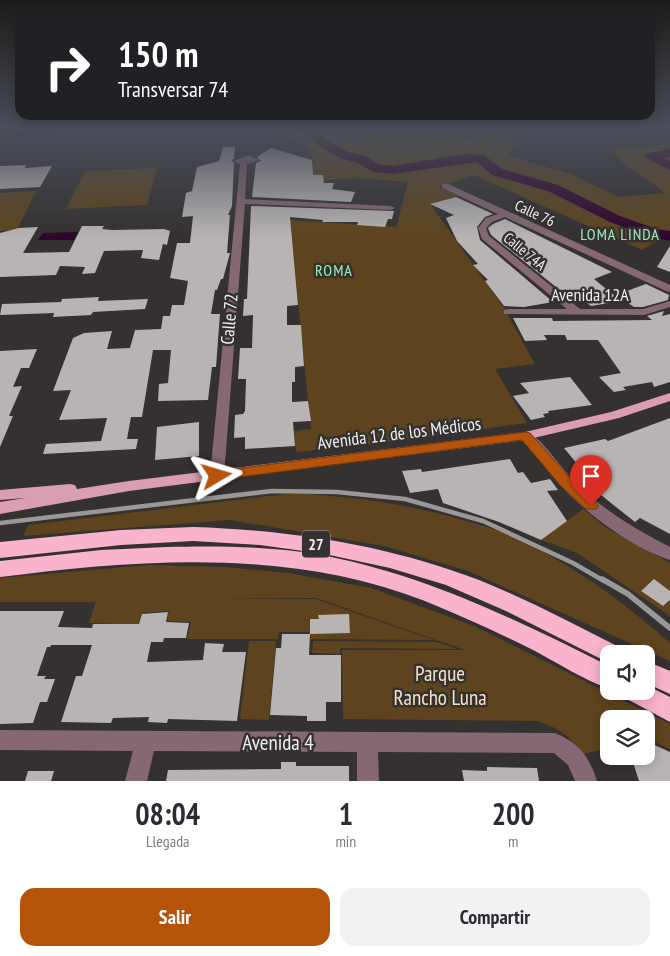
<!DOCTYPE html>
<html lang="es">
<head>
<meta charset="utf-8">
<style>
	body { margin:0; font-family:"PT Sans Narrow",sans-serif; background:#f2f2f3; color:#2b2b33; height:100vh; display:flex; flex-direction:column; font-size:19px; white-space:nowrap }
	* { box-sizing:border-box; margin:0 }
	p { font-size:16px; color:#7c7c81 }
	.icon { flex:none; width:28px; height:28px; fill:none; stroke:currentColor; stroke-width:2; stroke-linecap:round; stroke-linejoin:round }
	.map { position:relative; height:781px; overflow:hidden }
	.sheet { display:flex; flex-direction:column; background:#fff; flex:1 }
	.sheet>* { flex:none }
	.hud { position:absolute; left:15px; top:15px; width:640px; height:105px; border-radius:15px; box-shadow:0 2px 12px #0003; background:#202124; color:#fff; overflow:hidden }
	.fabs { position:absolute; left:600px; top:645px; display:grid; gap:10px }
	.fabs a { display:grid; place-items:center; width:55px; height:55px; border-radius:10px; background:#fff; box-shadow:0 2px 12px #0003; font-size:25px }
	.pin { position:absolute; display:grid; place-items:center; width:42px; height:42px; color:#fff; margin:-51px -21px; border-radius:50% 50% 50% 0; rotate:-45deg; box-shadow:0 0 5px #0007 }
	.pin .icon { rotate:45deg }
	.me { position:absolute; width:55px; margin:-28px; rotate:83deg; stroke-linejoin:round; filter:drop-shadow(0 0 4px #0008) }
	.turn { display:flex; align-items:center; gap:18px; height:105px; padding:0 20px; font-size:22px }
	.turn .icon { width:65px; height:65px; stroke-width:2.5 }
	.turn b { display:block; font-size:35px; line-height:42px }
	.eta { display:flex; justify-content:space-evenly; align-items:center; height:85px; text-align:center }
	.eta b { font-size:30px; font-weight:700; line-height:35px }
	.action { display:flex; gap:10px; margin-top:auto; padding:10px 20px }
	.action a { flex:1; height:58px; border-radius:15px; background:#b45309; color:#fff; font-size:20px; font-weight:700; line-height:58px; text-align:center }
	.action a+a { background:#f2f2f3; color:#2b2b33 }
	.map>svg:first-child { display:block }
</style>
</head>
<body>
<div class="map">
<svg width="670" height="781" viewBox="0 0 670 781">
	<rect width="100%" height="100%" fill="#343130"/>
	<!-- green -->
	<g fill="#5d441e">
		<path d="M0,128H346L474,140L484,137L517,140L508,156L568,173L619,197L664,193C647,175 624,170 612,150L670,144V241L661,239L642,250L474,175L438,187L459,196L431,205L504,308L535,364L495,369L527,423L367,445L296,452L294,431L311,429L290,220L396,227L408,182L356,178L316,181L303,164H315L307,147L275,130H88L12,137L0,136Z"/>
		<polygon points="157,168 147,205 66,209 85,171"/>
		<polygon points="36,191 17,230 0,231 0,193"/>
		<path d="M294,493C351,497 404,503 459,519C472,523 486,526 499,531C562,557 619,598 670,643V661L468,571L384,546L230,520L23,536L28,525Z"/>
		<polygon points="583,509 608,529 670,563 670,591 654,579 641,591 663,606 670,600 670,616 577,553 541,540"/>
		<path d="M149,565L225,567L288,573L371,588L474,626L670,724V749L646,738V719H609V748L583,754C569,735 560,729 537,721L343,719L342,650H465L316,598H208L315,599L434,640L309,639V632H279L278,639H187L191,622L167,621L169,611L142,613L138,626H120V624L89,623L97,598L95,602H0V578Z"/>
		<polygon points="249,641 276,641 269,720 240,719"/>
		<polygon points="313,641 437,642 457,649 340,648 340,654 312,653"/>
	</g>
	<!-- water -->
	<polygon fill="#2f052e" points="78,232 74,240 38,240 43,233"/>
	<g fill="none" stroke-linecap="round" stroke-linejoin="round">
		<!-- river -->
		<g fill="#2f052e" fill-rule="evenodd">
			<polygon points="8,128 20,128 19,130 64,128 58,131 17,138 8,132"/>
			<polygon points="290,128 316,131 327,140 348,152 368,157 377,164 393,166 465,154 484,155 502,169 558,185 620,216 656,229 670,231 670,241 647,236 610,222 548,191 492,175 477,162 393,174 373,172 358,163 340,158 319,146 308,135"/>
			<polygon points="670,149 670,157 663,158 670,161 670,170 644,157 646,154"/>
		</g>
	</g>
	<!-- building -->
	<g fill="#b8b4b3">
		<polygon points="223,147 235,147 234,159 231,160 234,163 232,206 228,215 230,215 227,253 230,253 223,279 221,279 217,290 215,290 211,314 220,314 216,367 212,367 208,400 158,401 159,384 168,383 171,350 153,350 142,417 131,417 127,439 138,439 136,449 43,454 46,444 101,441 107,418 59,420 71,390 53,391 73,338 84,333 112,331 107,349 130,348 135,330 161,329 163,316 170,316 172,305 184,305 188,281 170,278 177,243 190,243 193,216 182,217 186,193 192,191 197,167 219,161"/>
		<polygon points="271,148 312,160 313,175 323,175 324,183 334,183 332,189 355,192 351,202 252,197 256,163 261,161 257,157"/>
		<polygon points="26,165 25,168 52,166 40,187 0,189 0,166"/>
		<polygon points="456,197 493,214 485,217 477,227 480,240 553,302 524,307 504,306 485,281 488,280 473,265 478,264 457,241 446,218 454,215 430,204"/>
		<polygon points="251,206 394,211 392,219 388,219 385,227 357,225 358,222 322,222 323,220 290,217 298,305 287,306 287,325 301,325 304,366 295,367 295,382 292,382 292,402 308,401 311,421 293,422 295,446 245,449 245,437 234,438 235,415 243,414 245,411 246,379 238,379 240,348 252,348 253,315 243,316 244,299 247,299"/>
		<polygon points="505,219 612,272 594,279 621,301 591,306 575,294 566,295 491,235 488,228 493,224"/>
		<polygon points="82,226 104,226 102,229 112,230 164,229 170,231 167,245 163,244 159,260 141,258 143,250 104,251 95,273 82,274 85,267 60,266 56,275 0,277 0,233 19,228 38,227 23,253 69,252"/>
		<polygon points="670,246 670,272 657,267"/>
		<polygon points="646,284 669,295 668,300 643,307 634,307 616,295"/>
		<polygon points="99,297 98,301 148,299 145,309 93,312 91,315 53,317 54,313 0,315 2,304 61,302 62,299"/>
		<polygon points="664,311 662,316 670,314 670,382 654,387 652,382 623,387 626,390 614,392 599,377 621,373 598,340 567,340 565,335 544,335 547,340 525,341 513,318 552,318 553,321 652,320 647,316"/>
		<polygon points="37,349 29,368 21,368 13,387 22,386 9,416 13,416 0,447 0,351"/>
		<polygon points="570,377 592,405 548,411 549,413 543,414 545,417 531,420 513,396 529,393 520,383"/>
		<polygon points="670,418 670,534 640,518 635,522 611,503 589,485 573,467 578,465 564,448 605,439 608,441"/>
		<polygon points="199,422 199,456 155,460 157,427"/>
		<polygon points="510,459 518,473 523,472 531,483 550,479 558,490 547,491 567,521 541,540 499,522 443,503 438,489 410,493 402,471 421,469 422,472"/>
		<polygon points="654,579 670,591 670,600 663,606 641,591"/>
		<polygon points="0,611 64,611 58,627 92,628 93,624 139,624 142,614 168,612 166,622 189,623 186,638 164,638 163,642 151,642 147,662 203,660 205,643 224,644 222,652 246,652 237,721 168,719 167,723 148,722 149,717 113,718 111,723 61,722 76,676 82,676 92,645 51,645 50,647 47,647 37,676 46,676 44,679 55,679 47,702 40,702 33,723 0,724"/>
		<polygon points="349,614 350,633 310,634 309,655 341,655 341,702 326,702 326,721 307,721 307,716 270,715 276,648 281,648 282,634 310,634 310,619 319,619 318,615"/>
		<polygon points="648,742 670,752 670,781 639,781 631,756 652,755"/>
		<polygon points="281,762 296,762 296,766 349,766 349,781 166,781 168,770 281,769"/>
		<polygon points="487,767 537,768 539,781 464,781 462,770 487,771"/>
		<polygon points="28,771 54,771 51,781 25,781"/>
	</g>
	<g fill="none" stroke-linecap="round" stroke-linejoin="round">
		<!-- minor -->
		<g fill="#856873" fill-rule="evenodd">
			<polygon points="666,128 670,128 670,131"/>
			<polygon points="249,155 259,160 247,164 245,199 391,206 395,208 391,210 245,204 224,476 222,480 212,480 210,476 240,164 233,161"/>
			<polygon points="442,184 448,184 670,285 670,292 666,291 505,217 492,222 486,228 489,236 580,309 643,309 670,301 670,307 644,315 504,314 504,310 508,309 567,309 482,239 478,228 486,218 498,214 442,188"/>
			<path d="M525,432C540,436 551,455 561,466C590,502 629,526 670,547V560C632,548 587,514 560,485C547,470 536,453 520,439L518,436Z"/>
			<path d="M0,730L555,733C579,743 589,756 597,781H575L568,765L554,753L378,752L379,781H357V752L154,751L147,781H125L133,751L0,750Z"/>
		</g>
		<!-- major -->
		<polygon fill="#d99eb3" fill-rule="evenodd" points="670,393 670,401 619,418 525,440 129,491 0,514 0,502 25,498 0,500 0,490 70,484 75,485 77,489 129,481 525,432 611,412"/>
		<!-- highway -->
		<g fill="#fab3cd" fill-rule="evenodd">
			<path d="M193,527C291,530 387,545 479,580C527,599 573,624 619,647L622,654H609V663L506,611L446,585L390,568L325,554L260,545L193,541L121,545L0,558V542L121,530Z"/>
			<path d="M167,547C214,546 269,546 315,554C419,572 515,619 609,666V689C583,679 559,664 535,651C499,633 462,616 425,601C289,548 141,559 0,577V561L101,550Z"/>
			<polygon points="646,661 670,671 670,694 646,683"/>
			<polygon points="646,685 670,697 670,722 627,699 623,691 646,691"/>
		</g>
		<!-- rail-far1 -->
		<polyline stroke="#9a9897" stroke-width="4.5" points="0,523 272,491 337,492 405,499 483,521 573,563 604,581"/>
		<!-- rail -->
		<polyline stroke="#9a9897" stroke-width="5.5" points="602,579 628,594 670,628"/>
	</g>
	<!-- sky -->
	<linearGradient id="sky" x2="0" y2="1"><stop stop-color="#1d1b1a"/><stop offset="0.54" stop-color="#4a4e59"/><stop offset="1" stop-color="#4a4e59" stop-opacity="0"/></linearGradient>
	<rect width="670" height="237" fill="url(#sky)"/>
	<!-- route -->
	<polygon fill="#b45309" stroke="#753606" points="525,432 530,433 570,478 596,502 598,506 596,509 586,509 560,485 522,440 217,480 211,476 217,471"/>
	<g text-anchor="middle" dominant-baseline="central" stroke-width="5" stroke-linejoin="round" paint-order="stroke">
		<!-- far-street labels -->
		<g font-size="15" fill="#f1efef" stroke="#343130">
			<text transform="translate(535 213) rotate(25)">Calle 76</text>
			<text transform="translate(525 251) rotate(39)">Calle 74A</text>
		</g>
		<!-- far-neighbourhood labels -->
		<g font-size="16" letter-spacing="1" fill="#a1ecbd" stroke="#343130">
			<text x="620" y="234">LOMA LINDA</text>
			<text x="334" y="270">ROMA</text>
		</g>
		<!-- shield labels -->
		<rect fill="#343130" stroke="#b8b6b6" stroke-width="1" x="302" y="530.5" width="28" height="27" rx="4"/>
		<g font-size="16" font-weight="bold" fill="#f1efef">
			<text x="316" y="544">27</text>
		</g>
		<!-- street labels -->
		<g font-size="18" fill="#f1efef" stroke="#343130">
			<text x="590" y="294">Avenida 12A</text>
			<text transform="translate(229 319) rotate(-85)">Calle 72</text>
			<text transform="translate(399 433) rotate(-7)">Avenida 12 de los Médicos</text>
		</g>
		<!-- near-park labels -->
		<g font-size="21" fill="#f7e1c2" stroke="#343130">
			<text x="440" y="673">Parque<tspan x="440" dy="24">Rancho Luna</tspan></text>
		</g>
		<!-- near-street labels -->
		<g font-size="21" fill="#f1efef" stroke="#343130">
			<text x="278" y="742">Avenida 4</text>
		</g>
	</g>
</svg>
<div class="fabs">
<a><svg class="icon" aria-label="sound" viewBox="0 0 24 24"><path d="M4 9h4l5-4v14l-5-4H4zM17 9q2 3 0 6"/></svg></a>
<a><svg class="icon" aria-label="layers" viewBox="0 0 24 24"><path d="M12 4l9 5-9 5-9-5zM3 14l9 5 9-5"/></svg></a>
</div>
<div class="pin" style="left:591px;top:506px;background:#d93025"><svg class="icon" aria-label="arrive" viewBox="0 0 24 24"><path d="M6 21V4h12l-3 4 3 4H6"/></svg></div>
<svg class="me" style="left:217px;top:476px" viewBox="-20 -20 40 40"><path d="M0-17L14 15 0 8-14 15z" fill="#b45309" stroke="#fff" stroke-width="4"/></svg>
<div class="hud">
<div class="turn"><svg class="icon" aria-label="right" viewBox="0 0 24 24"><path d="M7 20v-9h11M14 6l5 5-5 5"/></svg><div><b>150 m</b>Transversar 74</div></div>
</div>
</div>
<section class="sheet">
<div class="eta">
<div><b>08:04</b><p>Llegada</p></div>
<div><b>1</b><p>min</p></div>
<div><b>200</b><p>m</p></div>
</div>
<div class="action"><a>Salir</a><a>Compartir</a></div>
</section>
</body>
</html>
